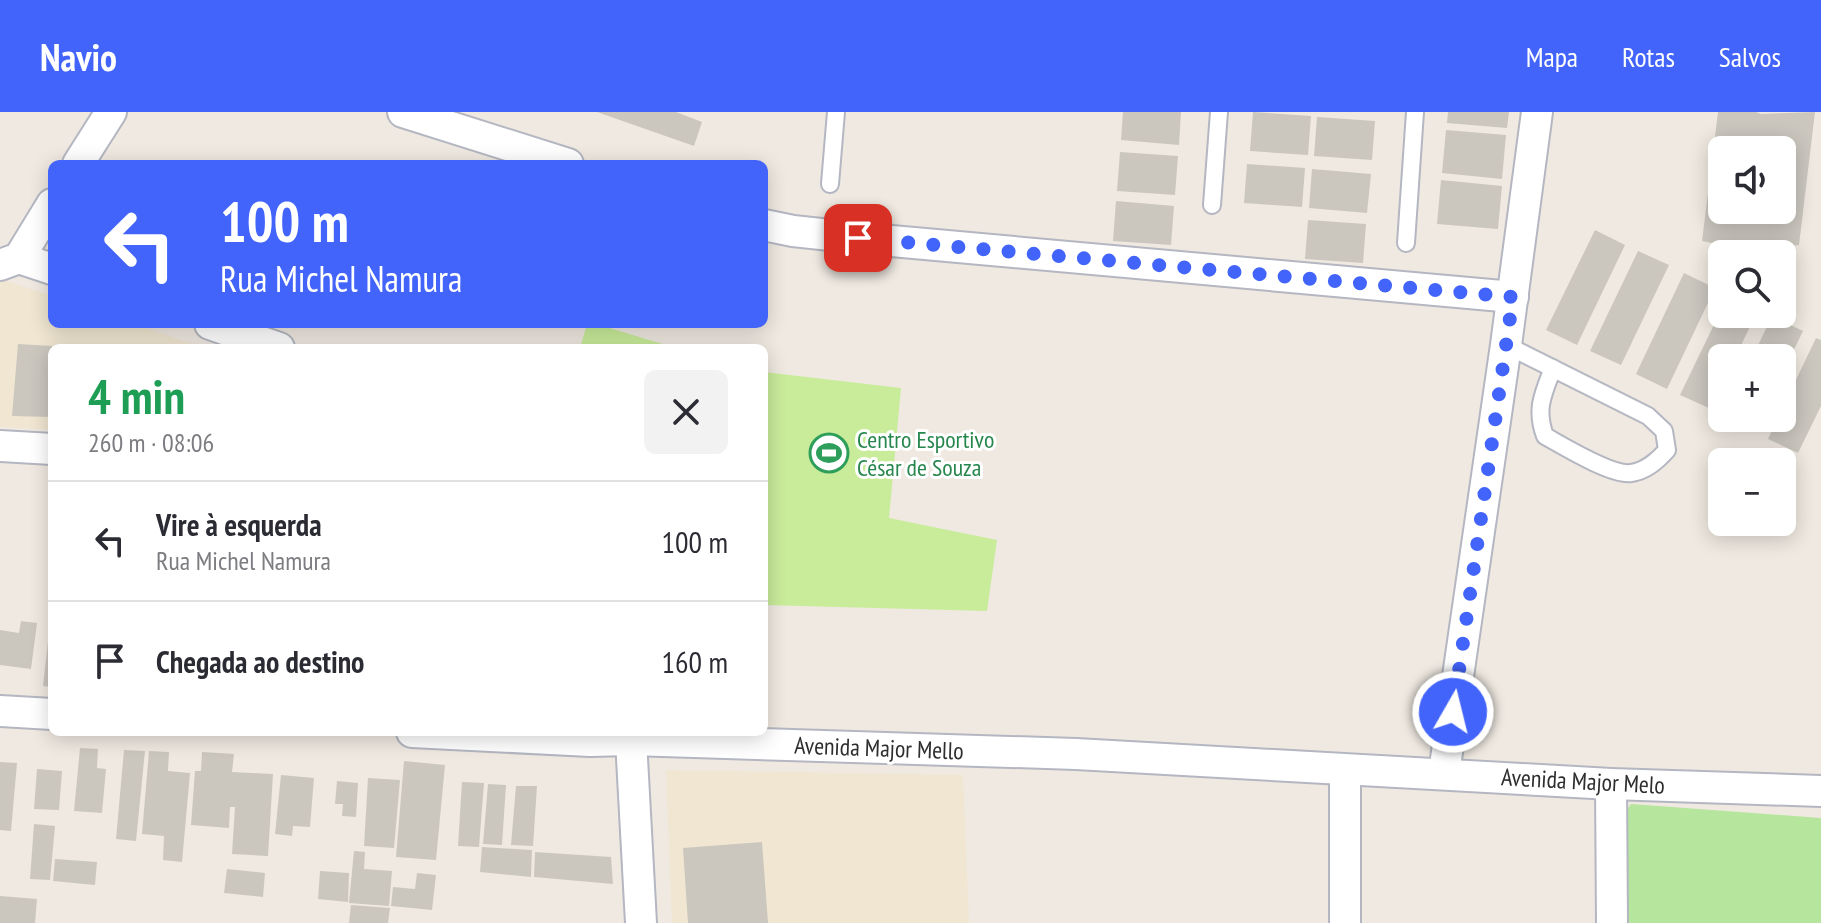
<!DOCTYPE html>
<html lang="pt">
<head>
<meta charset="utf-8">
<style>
	body { margin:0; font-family:"PT Sans Narrow",sans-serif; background:#f2f2f3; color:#2b2b33; height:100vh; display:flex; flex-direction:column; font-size:30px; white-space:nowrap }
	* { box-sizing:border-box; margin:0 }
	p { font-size:26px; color:#7c7c81 }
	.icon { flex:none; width:44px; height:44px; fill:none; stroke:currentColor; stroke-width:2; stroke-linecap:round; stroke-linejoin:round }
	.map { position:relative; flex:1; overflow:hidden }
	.side { position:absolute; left:48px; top:232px; width:720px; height:392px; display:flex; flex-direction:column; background:#fff; border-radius:12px; box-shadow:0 4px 20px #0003 }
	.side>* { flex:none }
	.hud { position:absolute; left:48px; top:48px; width:720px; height:168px; border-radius:12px; box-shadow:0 4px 20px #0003; background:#4264fb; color:#fff; overflow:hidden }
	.controls { position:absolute; left:1708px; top:24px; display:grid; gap:16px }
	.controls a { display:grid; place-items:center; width:88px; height:88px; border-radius:12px; background:#fff; box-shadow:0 4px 20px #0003; font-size:40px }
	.pin { position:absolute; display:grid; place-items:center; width:68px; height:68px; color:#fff; margin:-34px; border-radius:16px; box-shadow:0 4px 12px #0006 }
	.me { position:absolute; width:88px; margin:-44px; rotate:8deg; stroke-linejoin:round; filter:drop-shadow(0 0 6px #0008) }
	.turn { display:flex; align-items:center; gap:28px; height:168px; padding:0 40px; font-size:36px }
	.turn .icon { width:104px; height:104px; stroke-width:2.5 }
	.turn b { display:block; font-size:56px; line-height:68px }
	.round { display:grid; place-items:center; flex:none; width:84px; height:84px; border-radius:12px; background:#f2f2f3 }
	.overview { display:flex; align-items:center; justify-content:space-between; height:136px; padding:0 40px }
	h1 { font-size:48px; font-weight:700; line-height:60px; color:#1e9e55 }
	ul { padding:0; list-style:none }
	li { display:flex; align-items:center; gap:24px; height:120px; padding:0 40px; border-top:2px solid #e1e1e2 }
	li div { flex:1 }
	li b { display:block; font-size:30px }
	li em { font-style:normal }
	header { display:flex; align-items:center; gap:48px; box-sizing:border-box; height:112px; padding:0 40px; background:#4264fb; color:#fff }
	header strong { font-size:38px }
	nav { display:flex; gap:44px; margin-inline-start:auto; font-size:28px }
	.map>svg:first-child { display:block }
</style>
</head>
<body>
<header>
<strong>Navio</strong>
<nav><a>Mapa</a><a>Rotas</a><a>Salvos</a></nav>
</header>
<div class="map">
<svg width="1821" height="811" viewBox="0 0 1821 811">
	<rect width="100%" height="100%" fill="#efe9e1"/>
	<!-- education -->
	<g fill="#f0e6d1">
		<polygon points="3,168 52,184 52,212 134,212 205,236 52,236 52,318 0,315 0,169"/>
		<polygon points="666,658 963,663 969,811 672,811"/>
	</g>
	<!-- green -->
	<polygon fill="#b6e59e" points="1631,692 1821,706 1821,811 1627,811 1625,700"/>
	<!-- pitch -->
	<g fill="#c9ec9a">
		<polygon points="587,212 596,212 676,236 580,236"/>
		<polygon points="764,260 901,276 889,406 997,428 987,499 764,493"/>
	</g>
	<!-- building -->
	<g fill="#cbc7bf" fill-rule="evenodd">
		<polygon points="597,0 676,0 702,10 694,34"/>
		<polygon points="1123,0 1181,0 1179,33 1121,28"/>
		<polygon points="1253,0 1311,4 1308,43 1250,39"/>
		<polygon points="1448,0 1509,0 1507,16 1447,11"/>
		<path d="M1718,0H1756L1761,2L1815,0L1799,133L1754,139L1702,129ZM1722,38H1782V98H1722Z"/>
		<polygon points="1317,5 1375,9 1372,48 1314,44"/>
		<polygon points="1446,18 1506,23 1502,67 1442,61"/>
		<polygon points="1120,40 1178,44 1175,83 1117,79"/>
		<polygon points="1247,52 1305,56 1302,95 1244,91"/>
		<polygon points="1312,57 1371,62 1367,101 1309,96"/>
		<polygon points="1441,68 1502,74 1498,117 1437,112"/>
		<polygon points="1116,89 1174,94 1171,133 1113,129"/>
		<polygon points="1308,108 1366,112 1363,151 1305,147"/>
		<polygon points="1595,118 1625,133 1577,233 1546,218"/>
		<polygon points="1638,139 1669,153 1621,253 1590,239"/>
		<polygon points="1684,161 1715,176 1667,277 1636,262"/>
		<polygon points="1722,196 1722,202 1756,202 1735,246 1722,246 1722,274 1711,297 1680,283"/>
		<polygon points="1772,204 1803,219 1782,262 1782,246 1752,246"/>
		<polygon points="1816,226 1821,228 1821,294 1798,341 1768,327 1778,306 1782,306 1782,297"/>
		<polygon points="18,232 52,234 52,305 12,304"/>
		<polygon points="1727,306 1761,306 1755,319"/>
		<polygon points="21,509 37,511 31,557 0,553 0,518 19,521"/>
		<polygon points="50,512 52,512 52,575 43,574"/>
		<polygon points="80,636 98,637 97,656 106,657 102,701 74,699"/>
		<polygon points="124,638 145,639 136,729 116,727"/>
		<polygon points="149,639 169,640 168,659 190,661 182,750 163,748 164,724 142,722"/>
		<polygon points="202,640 234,642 232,660 273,662 268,744 232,742 235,695 230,695 229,716 191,713 195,659 201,659"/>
		<polygon points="404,649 445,653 436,748 396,745"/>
		<polygon points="0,650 17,651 11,719 0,718"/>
		<polygon points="37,657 62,659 59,698 34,697"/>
		<polygon points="281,663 314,666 310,715 293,714 292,724 275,722"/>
		<polygon points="368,666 400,668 394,736 364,734"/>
		<polygon points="337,669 358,671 356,705 342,704 343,692 335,692"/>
		<polygon points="462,670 484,671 479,735 458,734"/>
		<polygon points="488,672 506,673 502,733 483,732"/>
		<polygon points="516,674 537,674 533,734 511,733"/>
		<polygon points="34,712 55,714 50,768 30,767"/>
		<polygon points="762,730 768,811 688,811 683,736"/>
		<polygon points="482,735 532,738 531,765 480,760"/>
		<polygon points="354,739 365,740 364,757 392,759 389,794 349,791"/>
		<polygon points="535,740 611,745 613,772 534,765"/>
		<polygon points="55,747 97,750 95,773 53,769"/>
		<polygon points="227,757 265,761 263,785 224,781"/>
		<polygon points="320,759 349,761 348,790 318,787"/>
		<polygon points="417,761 436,763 432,798 391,794 393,775 415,777"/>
		<polygon points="0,784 37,787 35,811 0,811"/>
		<polygon points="351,793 390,796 388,811 349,811"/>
	</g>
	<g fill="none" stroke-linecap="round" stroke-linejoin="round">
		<defs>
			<g id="lane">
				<polyline points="830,72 836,0"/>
				<polyline points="1212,93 1219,0"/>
				<polyline points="1406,131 1415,0"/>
				<path d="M1506,233L1648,304L1664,319L1667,338C1657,349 1646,359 1631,361C1612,364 1563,334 1545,324C1535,297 1543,282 1553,256"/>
			</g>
			<g id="street">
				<polyline points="403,0 568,52"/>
				<polyline points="78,52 111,0"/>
				<polyline points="764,113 793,119 858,126 1513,185"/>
				<polyline points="19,146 52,157"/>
				<polyline points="0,153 19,146 52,92"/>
				<polyline points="210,212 279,236"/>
				<polyline points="0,334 52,337"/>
				<polyline points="0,599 52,602"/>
				<polyline points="412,620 590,629 631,628 1076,642 1611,672 1821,679"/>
				<polyline points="631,628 641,811"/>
				<polyline points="1444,661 1506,233 1537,0"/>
				<polyline points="1611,672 1612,811"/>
				<polyline points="1345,811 1345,658"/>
			</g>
		</defs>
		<!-- lane casing -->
		<use href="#lane" stroke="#b4b7c1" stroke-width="20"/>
		<!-- street casing -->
		<use href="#street" stroke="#b4b7c1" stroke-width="34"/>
		<!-- lane -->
		<use href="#lane" stroke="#fff" stroke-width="16"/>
		<!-- street -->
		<use href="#street" stroke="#fff" stroke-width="30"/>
	</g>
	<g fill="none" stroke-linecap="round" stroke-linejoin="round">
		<!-- route -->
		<polyline stroke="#4264fb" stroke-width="14" stroke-dasharray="0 25.2" points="858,126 1513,185 1453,600"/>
	</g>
	<!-- icons -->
	<defs>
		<symbol id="stadium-ring" viewBox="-11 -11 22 22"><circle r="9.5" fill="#fff" stroke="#2e9e5b" stroke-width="1.5"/><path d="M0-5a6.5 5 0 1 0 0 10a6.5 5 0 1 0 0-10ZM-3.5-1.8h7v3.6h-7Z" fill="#2e9e5b"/></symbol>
	</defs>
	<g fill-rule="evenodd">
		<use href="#stadium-ring" x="807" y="319" width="44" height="44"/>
	</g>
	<g text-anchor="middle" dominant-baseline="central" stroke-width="6" stroke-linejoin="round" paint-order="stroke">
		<!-- leisure labels -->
		<g font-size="24" fill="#27864d" stroke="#fff" text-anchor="start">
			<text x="857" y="327">Centro Esportivo<tspan x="857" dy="28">César de Souza</tspan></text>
		</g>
		<!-- street labels -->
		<g font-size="24" fill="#2e2e2e" stroke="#fff">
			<text transform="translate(879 636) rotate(2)">Avenida Major Mello</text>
			<text transform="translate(1583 669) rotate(3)">Avenida Major Melo</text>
		</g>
	</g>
</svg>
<div class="controls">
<a><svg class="icon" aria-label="sound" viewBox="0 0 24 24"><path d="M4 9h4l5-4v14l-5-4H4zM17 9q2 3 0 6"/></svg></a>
<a><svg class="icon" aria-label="search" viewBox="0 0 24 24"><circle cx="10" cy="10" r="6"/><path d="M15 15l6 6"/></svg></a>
<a>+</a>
<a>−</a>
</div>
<div class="pin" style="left:858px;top:126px;background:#d93025"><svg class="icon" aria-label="arrive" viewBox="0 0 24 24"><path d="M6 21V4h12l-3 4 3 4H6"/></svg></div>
<svg class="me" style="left:1453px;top:600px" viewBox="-20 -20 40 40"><circle r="17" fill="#4264fb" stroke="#fff" stroke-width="3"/><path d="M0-11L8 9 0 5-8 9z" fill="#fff"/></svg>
<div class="hud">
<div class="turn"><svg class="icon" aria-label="left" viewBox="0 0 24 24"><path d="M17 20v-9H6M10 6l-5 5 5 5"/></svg><div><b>100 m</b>Rua Michel Namura</div></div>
</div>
<section class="side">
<div class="overview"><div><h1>4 min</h1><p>260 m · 08:06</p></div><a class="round"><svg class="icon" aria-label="close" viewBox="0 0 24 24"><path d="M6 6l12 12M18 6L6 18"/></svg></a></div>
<ul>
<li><svg class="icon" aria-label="left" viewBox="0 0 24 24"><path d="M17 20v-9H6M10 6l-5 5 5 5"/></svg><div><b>Vire à esquerda</b><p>Rua Michel Namura</p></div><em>100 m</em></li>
<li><svg class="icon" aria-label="arrive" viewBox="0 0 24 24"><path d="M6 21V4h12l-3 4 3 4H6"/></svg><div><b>Chegada ao destino</b></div><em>160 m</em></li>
</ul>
</section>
</div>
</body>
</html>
